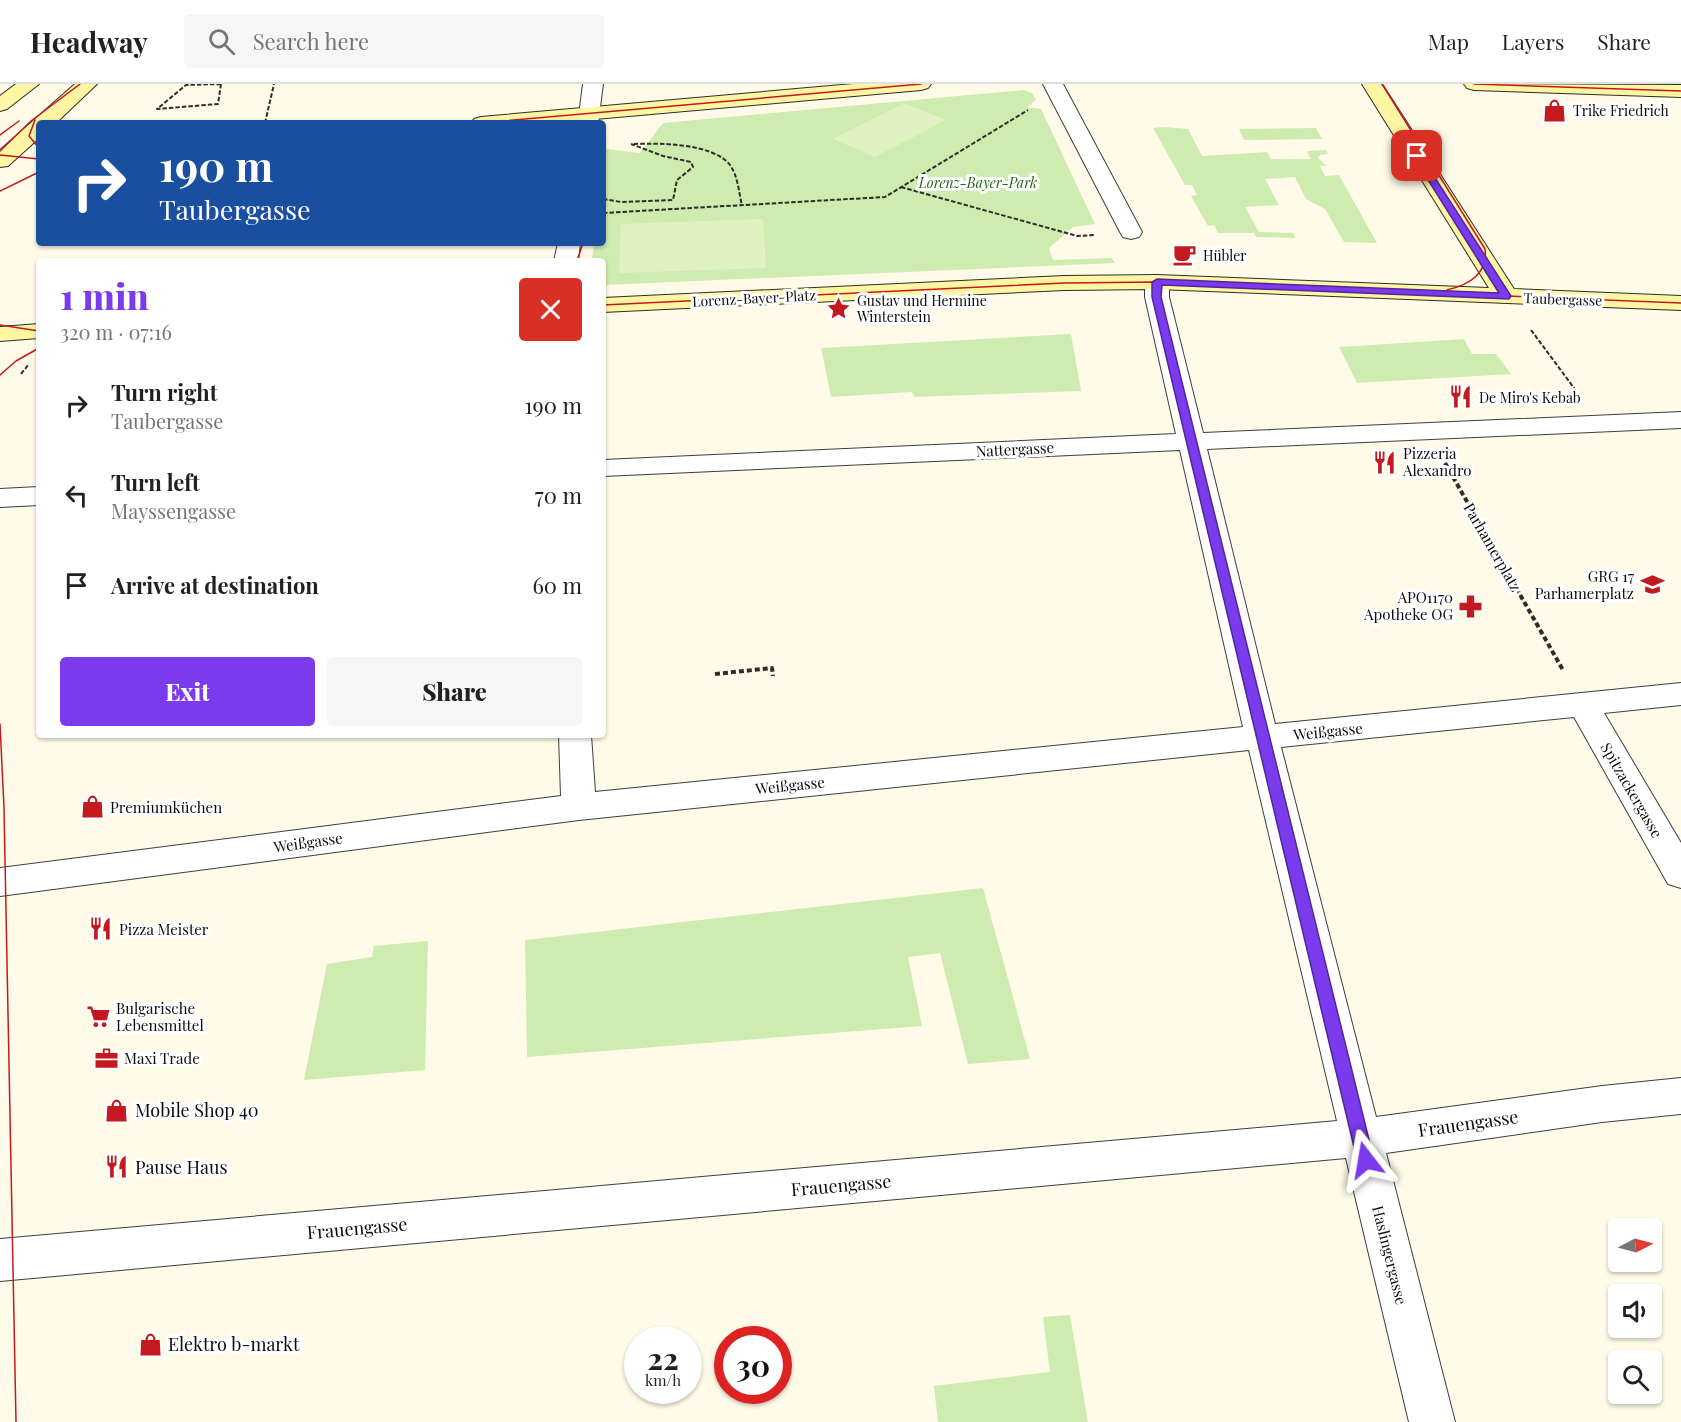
<!DOCTYPE html>
<html lang="en">
<head>
<meta charset="utf-8">
<style>
	body { margin:0; font-family:"Playfair Display",serif; background:#f6f6f6; color:#202124; height:100vh; display:flex; flex-direction:column; font-size:22px; white-space:nowrap }
	* { box-sizing:border-box; margin:0 }
	p { font-size:20px; color:#757577 }
	.icon { flex:none; width:33px; height:33px; fill:none; stroke:currentColor; stroke-width:2; stroke-linecap:round; stroke-linejoin:round }
	.map { position:relative; flex:1; overflow:hidden }
	.sheet { position:absolute; left:36px; top:174px; width:570px; height:480px; display:flex; flex-direction:column; background:#fff; border-radius:6px; box-shadow:0 2px 4px #0004 }
	.sheet>* { flex:none }
	.guide { position:absolute; left:36px; top:36px; width:570px; height:126px; border-radius:6px; box-shadow:0 2px 4px #0004; background:#1a4fa0; color:#fff; overflow:hidden }
	.needle { width:39px; rotate:84deg }
	.buttons { position:absolute; left:1608px; top:1134px; display:grid; gap:12px }
	.buttons a { display:grid; place-items:center; width:54px; height:54px; border-radius:6px; background:#fff; box-shadow:0 2px 4px #0004; font-size:30px }
	.speed { position:absolute; left:624px; top:1242px; display:flex; gap:12px; font-size:30px; font-weight:700; text-align:center }
	.speed>* { display:grid; place-content:center; width:78px; height:78px; border-radius:50%; background:#fff; box-shadow:0 2px 4px #0004; line-height:1 }
	.speed small { font-size:15px; font-weight:400 }
	.speed .limit { border:9px solid #d22; background:#fff; color:#111 }
	.pin { position:absolute; display:grid; place-items:center; width:51px; height:51px; color:#fff; margin:-26px; border-radius:12px; box-shadow:0 3px 9px #0006 }
	.me { position:absolute; width:66px; margin:-33px; rotate:346deg; stroke-linejoin:round; filter:drop-shadow(0 0 4px #0008) }
	.turn { display:flex; align-items:center; gap:21px; height:126px; padding:0 24px; font-size:27px }
	.turn .icon { width:78px; height:78px; stroke-width:2.5 }
	.turn b { display:block; font-size:42px; line-height:51px }
	.round { display:grid; place-items:center; flex:none; width:63px; height:63px; border-radius:6px; background:#f6f6f6 }
	.summary { display:flex; align-items:center; justify-content:space-between; height:102px; padding:0 24px }
	h1 { font-size:36px; font-weight:800; line-height:45px; color:#7c3aed }
	.action { display:flex; gap:12px; margin-top:auto; padding:12px 24px }
	.action a { flex:1; height:69px; border-radius:6px; background:#7c3aed; color:#fff; font-size:24px; font-weight:800; line-height:69px; text-align:center }
	.action a+a { background:#f6f6f6; color:#202124 }
	ul { padding:0; list-style:none }
	li { display:flex; align-items:center; gap:18px; height:90px; padding:0 24px }
	li div { flex:1 }
	li b { display:block; font-size:22px }
	li em { font-style:normal }
	header { display:flex; align-items:center; gap:36px; box-sizing:border-box; height:84px; padding:0 30px; background:#fff; border-bottom:2px solid #e0e0e0 }
	header strong { font-size:28px }
	nav { display:flex; gap:33px; margin-inline-start:auto; font-size:21px }
	.search { width:420px; height:54px; background:#f6f6f6; display:flex; align-items:center; gap:15px; box-sizing:border-box; padding:0 21px; border-radius:6px; color:#757577; font-size:22px }
	.map>svg:first-child { display:block }
</style>
</head>
<body>
<header>
<strong>Headway</strong>
<div class="search"><svg class="icon" aria-label="search" viewBox="0 0 24 24"><circle cx="10" cy="10" r="6"/><path d="M15 15l6 6"/></svg>Search here</div>
<nav><a>Map</a><a>Layers</a><a>Share</a></nav>
</header>
<div class="map">
<svg width="1681" height="1338" viewBox="0 0 1681 1338">
	<rect width="100%" height="100%" fill="#fffbe8"/>
	<!-- green -->
	<g fill="#ceecaf">
		<polygon points="1024,6 1032,9 1036,16 1027,23 1041,25 1095,140 1073,143 1049,164 1053,176 1112,174 1115,179 603,201 603,177 592,177 594,159 603,159 603,133 607,132 607,123 603,123 606,65 640,69 663,39"/>
		<polygon points="1164,43 1188,45 1202,72 1267,68 1271,75 1311,75 1307,67 1326,66 1328,70 1320,71 1318,74 1327,82 1320,82 1325,92 1339,91 1377,159 1344,158 1325,125 1306,115 1295,93 1265,95 1279,121 1245,123 1259,148 1293,149 1295,154 1256,153 1254,149 1218,149 1214,141 1208,142 1191,112 1197,111 1192,101 1185,101 1153,44"/>
		<polygon points="1316,44 1322,55 1244,56 1239,45"/>
		<polygon points="1071,250 1081,307 914,313 912,308 831,313 821,264"/>
		<polygon points="1464,255 1472,270 1496,270 1511,290 1357,299 1339,263"/>
		<polygon points="983,804 1030,975 968,980 940,869 908,873 922,942 527,973 525,856"/>
		<polygon points="428,857 425,986 304,996 327,880 372,873 374,862"/>
		<polygon points="1070,1231 1088,1338 938,1338 934,1302 1050,1288 1043,1233"/>
	</g>
	<!-- pitch -->
	<g fill="#e1f2c2">
		<polygon points="904,19 946,36 875,73 833,55"/>
		<polygon points="763,135 766,184 619,189 621,140"/>
	</g>
	<g fill="none" stroke-linecap="round" stroke-linejoin="round">
		<defs>
			<g id="street">
				<polygon points="583,0 603,0 598,39 578,39"/>
				<polygon points="1043,0 1063,0 1142,148 1139,153 1131,155 1123,153 1120,148"/>
				<polygon points="558,159 580,159 578,177 554,177"/>
				<polygon points="1157,191 1165,193 1169,198 1169,213 1203,349 1681,328 1681,344 1207,365 1275,640 1681,599 1681,621 1604,629 1681,759 1681,804 1668,800 1574,633 1281,663 1376,1033 1602,1002 1681,994 1681,1030 1602,1038 1386,1069 1455,1338 1409,1338 1346,1074 0,1197 0,1155 1337,1037 1249,666 579,736 0,812 0,784 561,712 559,651 591,651 595,708 1243,643 1180,366 603,392 603,376 1176,350 1145,213 1145,198 1149,193"/>
				<polygon points="39,403 39,421 0,423 0,405"/>
			</g>
			<g id="secondary">
				<polygon points="16,0 39,0 7,25 0,27 0,12"/>
				<polygon points="75,0 97,0 56,39 39,39 39,54 8,82 0,83 0,66"/>
				<polygon points="853,0 931,0 928,4 921,6 550,39 471,39 474,35 481,33"/>
				<polygon points="1362,0 1382,0 1514,205 1681,212 1681,226 1157,205 1064,206 603,228 603,214 1064,192 1157,191 1489,204"/>
				<polygon points="1464,0 1681,1 1681,13 1474,6 1467,4"/>
				<polygon points="39,240 39,254 0,257 0,243"/>
			</g>
		</defs>
		<!-- street casing -->
		<use href="#street" stroke="#3e3e3e" stroke-width="2"/>
		<!-- secondary casing -->
		<use href="#secondary" stroke="#2d2d2d" stroke-width="2"/>
		<!-- path-far1 -->
		<g stroke="#2d2d2d" stroke-width="2" stroke-dasharray="4.5 2" stroke-linecap="butt">
			<polygon points="221,0 218,20 157,25 186,1"/>
			<polyline points="265,39 274,0"/>
			<path d="M634,60C659,59 713,59 730,81C738,92 739,109 742,122"/>
			<polyline points="901,103 1077,152 1094,151"/>
			<polyline points="603,115 621,118 673,116 677,96 693,83 691,78 663,72 631,60"/>
			<polyline points="603,129 885,113 1028,26"/>
			<polyline points="1531,246 1577,308"/>
			<polyline points="21,290 29,280"/>
		</g>
		<!-- path -->
		<g stroke="#2d2d2d" stroke-width="4" stroke-dasharray="5 3" stroke-linecap="butt">
			<polyline points="1445,379 1563,586"/>
			<polyline points="715,590 772,584 773,592"/>
		</g>
		<!-- street -->
		<use href="#street" fill="#fff" fill-rule="evenodd"/>
		<!-- secondary -->
		<use href="#secondary" fill="#fff6a3" fill-rule="evenodd"/>
		<!-- tram -->
		<g stroke="#c4191f" stroke-width="1.5">
			<path d="M1382,0L1485,165C1488,190 1469,201 1447,206"/>
			<polyline points="1474,0 1681,7"/>
			<polyline points="35,36 29,52 39,64"/>
			<polyline points="481,39 921,0"/>
			<polyline points="0,51 19,37"/>
			<polyline points="0,67 31,37 80,0"/>
			<polyline points="0,71 39,75"/>
			<polyline points="0,107 39,88"/>
			<polyline points="577,177 583,159"/>
			<polyline points="603,221 1064,199 1157,198 1681,219"/>
			<polyline points="0,241 39,247"/>
			<polyline points="0,291 16,277 39,264"/>
			<polyline points="0,640 4,724 16,1338"/>
		</g>
	</g>
	<!-- route -->
	<polygon fill="#7c3aed" stroke="#51269a" stroke-width="1.5" points="1417,69 1421,72 1511,212 1509,215 1162,201 1161,213 1374,1076 1372,1082 1366,1084 1360,1082 1357,1076 1152,213 1152,198 1157,195 1499,209 1413,72"/>
	<!-- icons -->
	<defs>
		<symbol id="shop-bare" viewBox="-9 -9 18 18"><path d="M-5-2.5h2.3a2.7 3.5 0 0 1 5.4 0H5L5.5 6h-11ZM-1.5-2.5h3a1.5 2.3 0 0 0-3 0Z" fill="#c4191f" stroke="#fff" stroke-width="2.5" paint-order="stroke"/></symbol>
		<symbol id="cafe-bare" viewBox="-9 -9 18 18"><path d="M-5.5-4.5H6V0H3Q3 3.5 0 3.5H-2.5Q-5.5 3.5-5.5 0ZM3-3.2v2h1.7v-2ZM-6 4.5H4V6H-6Z" fill="#c4191f" stroke="#fff" stroke-width="2.5" paint-order="stroke"/></symbol>
		<symbol id="sight-bare" viewBox="-9 -9 18 18"><path d="M0-6L1.8-2.2L6-1.7L2.9 1.2L3.7 5.4L0 3.3L-3.7 5.4L-2.9 1.2L-6-1.7L-1.8-2.2Z" fill="#c4191f" stroke="#fff" stroke-width="2.5" paint-order="stroke"/></symbol>
		<symbol id="restaurant-bare" viewBox="-9 -9 18 18"><path d="M-5-6h1v4h1v-4h1v4h1v-4h1v5L-1.5 .5V6h-2V.5L-5-1ZM5-6V6H3V1.5H1.5Q1.5-4 5-6Z" fill="#c4191f" stroke="#fff" stroke-width="2.5" paint-order="stroke"/></symbol>
		<symbol id="school-bare" viewBox="-9 -9 18 18"><path d="M0-5L7-2L0 1L-7-2ZM-4 1L0 2.5L4 1V4Q0 6-4 4Z" fill="#c4191f" stroke="#fff" stroke-width="2.5" paint-order="stroke"/></symbol>
		<symbol id="pharmacy-bare" viewBox="-9 -9 18 18"><path d="M-2-6h4v4h4v4h-4v4h-4v-4h-4v-4h4Z" fill="#c4191f" stroke="#fff" stroke-width="2.5" paint-order="stroke"/></symbol>
		<symbol id="supermarket-bare" viewBox="-9 -9 18 18"><path d="M-6-5.5h2.5l.6 2H6L4.5 2H-2.5L-4.4-4H-6ZM-1.5 3.2a1.3 1.3 0 1 0 .1 0ZM3 3.2a1.3 1.3 0 1 0 .1 0Z" fill="#c4191f" stroke="#fff" stroke-width="2.5" paint-order="stroke"/></symbol>
		<symbol id="office-bare" viewBox="-9 -9 18 18"><path d="M-6-3h4V-5.5h4V-3h4V5H-6ZM-1-4.5V-3h2v-1.5ZM-6 0V1H6V0Z" fill="#c4191f" stroke="#fff" stroke-width="2.5" paint-order="stroke"/></symbol>
	</defs>
	<g fill-rule="evenodd">
		<use href="#shop-bare" x="1538" y="10" width="33" height="33"/>
		<use href="#cafe-bare" x="1168" y="154" width="33" height="33"/>
		<use href="#sight-bare" x="822" y="208" width="33" height="33"/>
		<use href="#restaurant-bare" x="1444" y="296" width="33" height="33"/>
		<use href="#restaurant-bare" x="1368" y="362" width="33" height="33"/>
		<use href="#school-bare" x="1636" y="484" width="33" height="33"/>
		<use href="#pharmacy-bare" x="1454" y="506" width="33" height="33"/>
		<use href="#shop-bare" x="76" y="706" width="33" height="33"/>
		<use href="#restaurant-bare" x="84" y="828" width="33" height="33"/>
		<use href="#supermarket-bare" x="82" y="916" width="33" height="33"/>
		<use href="#office-bare" x="90" y="958" width="33" height="33"/>
		<use href="#shop-bare" x="100" y="1010" width="33" height="33"/>
		<use href="#restaurant-bare" x="100" y="1066" width="33" height="33"/>
		<use href="#shop-bare" x="134" y="1244" width="33" height="33"/>
	</g>
	<g text-anchor="middle" dominant-baseline="central" stroke-width="6" stroke-linejoin="round" paint-order="stroke">
		<!-- far-poi labels -->
		<g font-size="14" fill="#0b0b0b" stroke="#fff" text-anchor="start">
			<text x="1573" y="26">Trike Friedrich</text>
			<text x="1203" y="171">Hübler</text>
			<text x="857" y="216">Gustav und Hermine<tspan x="857" dy="16">Winterstein</tspan></text>
			<text x="1479" y="313">De Miro's Kebab</text>
		</g>
		<!-- far-park labels -->
		<g font-size="14" font-style="italic" fill="#266617" stroke="#fff">
			<text x="978" y="98">Lorenz-Bayer-Park</text>
		</g>
		<!-- far-street labels -->
		<g font-size="14" fill="#0b0b0b" stroke="#fff">
			<text transform="translate(754 214) rotate(-3)">Lorenz-Bayer-Platz</text>
			<text transform="translate(1563 215) rotate(2)">Taubergasse</text>
		</g>
		<!-- street labels -->
		<g font-size="15" fill="#0b0b0b" stroke="#fff">
			<text transform="translate(1015 365) rotate(-3)">Nattergasse</text>
			<text transform="translate(1493 463) rotate(60)">Parhamerplatz</text>
			<text transform="translate(1328 647) rotate(-6)">Weißgasse</text>
			<text transform="translate(790 701) rotate(-6)">Weißgasse</text>
			<text transform="translate(1632 706) rotate(60)">Spitzackergasse</text>
			<text transform="translate(308 758) rotate(-8)">Weißgasse</text>
			<text transform="translate(1390 1171) rotate(76)">Haslingergasse</text>
		</g>
		<!-- poi labels -->
		<g font-size="15" fill="#0b0b0b" stroke="#fff" text-anchor="start">
			<text x="1403" y="369">Pizzeria<tspan x="1403" dy="17">Alexandro</tspan></text>
			<text x="1634" y="492" text-anchor="end">GRG 17<tspan x="1634" dy="17">Parhamerplatz</tspan></text>
			<text x="1453" y="513" text-anchor="end">APO1170<tspan x="1453" dy="17">Apotheke OG</tspan></text>
			<text x="110" y="723">Premiumküchen</text>
			<text x="119" y="845">Pizza Meister</text>
			<text x="116" y="924">Bulgarische<tspan x="116" dy="17">Lebensmittel</tspan></text>
			<text x="124" y="974">Maxi Trade</text>
		</g>
		<!-- near-poi labels -->
		<g font-size="18" fill="#0b0b0b" stroke="#fff" text-anchor="start">
			<text x="135" y="1026">Mobile Shop 40</text>
			<text x="135" y="1083">Pause Haus</text>
			<text x="168" y="1260">Elektro b-markt</text>
		</g>
		<!-- near-street labels -->
		<g font-size="18" fill="#0b0b0b" stroke="#fff">
			<text transform="translate(1468 1039) rotate(-8)">Frauengasse</text>
			<text transform="translate(841 1101) rotate(-5)">Frauengasse</text>
			<text transform="translate(357 1144) rotate(-5)">Frauengasse</text>
		</g>
	</g>
</svg>
<div class="buttons">
<a><svg class="needle" viewBox="-14 -14 28 28"><path d="M0-13l5 13h-10z" fill="#e53935"/><path d="M0 13l5-13h-10z" fill="#757577"/></svg></a>
<a><svg class="icon" aria-label="sound" viewBox="0 0 24 24"><path d="M4 9h4l5-4v14l-5-4H4zM17 9q2 3 0 6"/></svg></a>
<a><svg class="icon" aria-label="search" viewBox="0 0 24 24"><circle cx="10" cy="10" r="6"/><path d="M15 15l6 6"/></svg></a>
</div>
<div class="speed"><div>22<small>km/h</small></div><div class="limit">30</div></div>
<div class="pin" style="left:1417px;top:72px;background:#d93025"><svg class="icon" aria-label="arrive" viewBox="0 0 24 24"><path d="M6 21V4h12l-3 4 3 4H6"/></svg></div>
<svg class="me" style="left:1366px;top:1076px" viewBox="-20 -20 40 40"><path d="M0-17L14 15 0 8-14 15z" fill="#7c3aed" stroke="#fff" stroke-width="4"/></svg>
<div class="guide">
<div class="turn"><svg class="icon" aria-label="right" viewBox="0 0 24 24"><path d="M7 20v-9h11M14 6l5 5-5 5"/></svg><div><b>190 m</b>Taubergasse</div></div>
</div>
<section class="sheet">
<div class="summary"><div><h1>1 min</h1><p>320 m · 07:16</p></div><a class="round" style="background:#d93025;color:#fff"><svg class="icon" aria-label="close" viewBox="0 0 24 24"><path d="M6 6l12 12M18 6L6 18"/></svg></a></div>
<ul>
<li><svg class="icon" aria-label="right" viewBox="0 0 24 24"><path d="M7 20v-9h11M14 6l5 5-5 5"/></svg><div><b>Turn right</b><p>Taubergasse</p></div><em>190 m</em></li>
<li><svg class="icon" aria-label="left" viewBox="0 0 24 24"><path d="M17 20v-9H6M10 6l-5 5 5 5"/></svg><div><b>Turn left</b><p>Mayssengasse</p></div><em>70 m</em></li>
<li><svg class="icon" aria-label="arrive" viewBox="0 0 24 24"><path d="M6 21V4h12l-3 4 3 4H6"/></svg><div><b>Arrive at destination</b></div><em>60 m</em></li>
</ul>
<div class="action"><a>Exit</a><a>Share</a></div>
</section>
</div>
</body>
</html>
